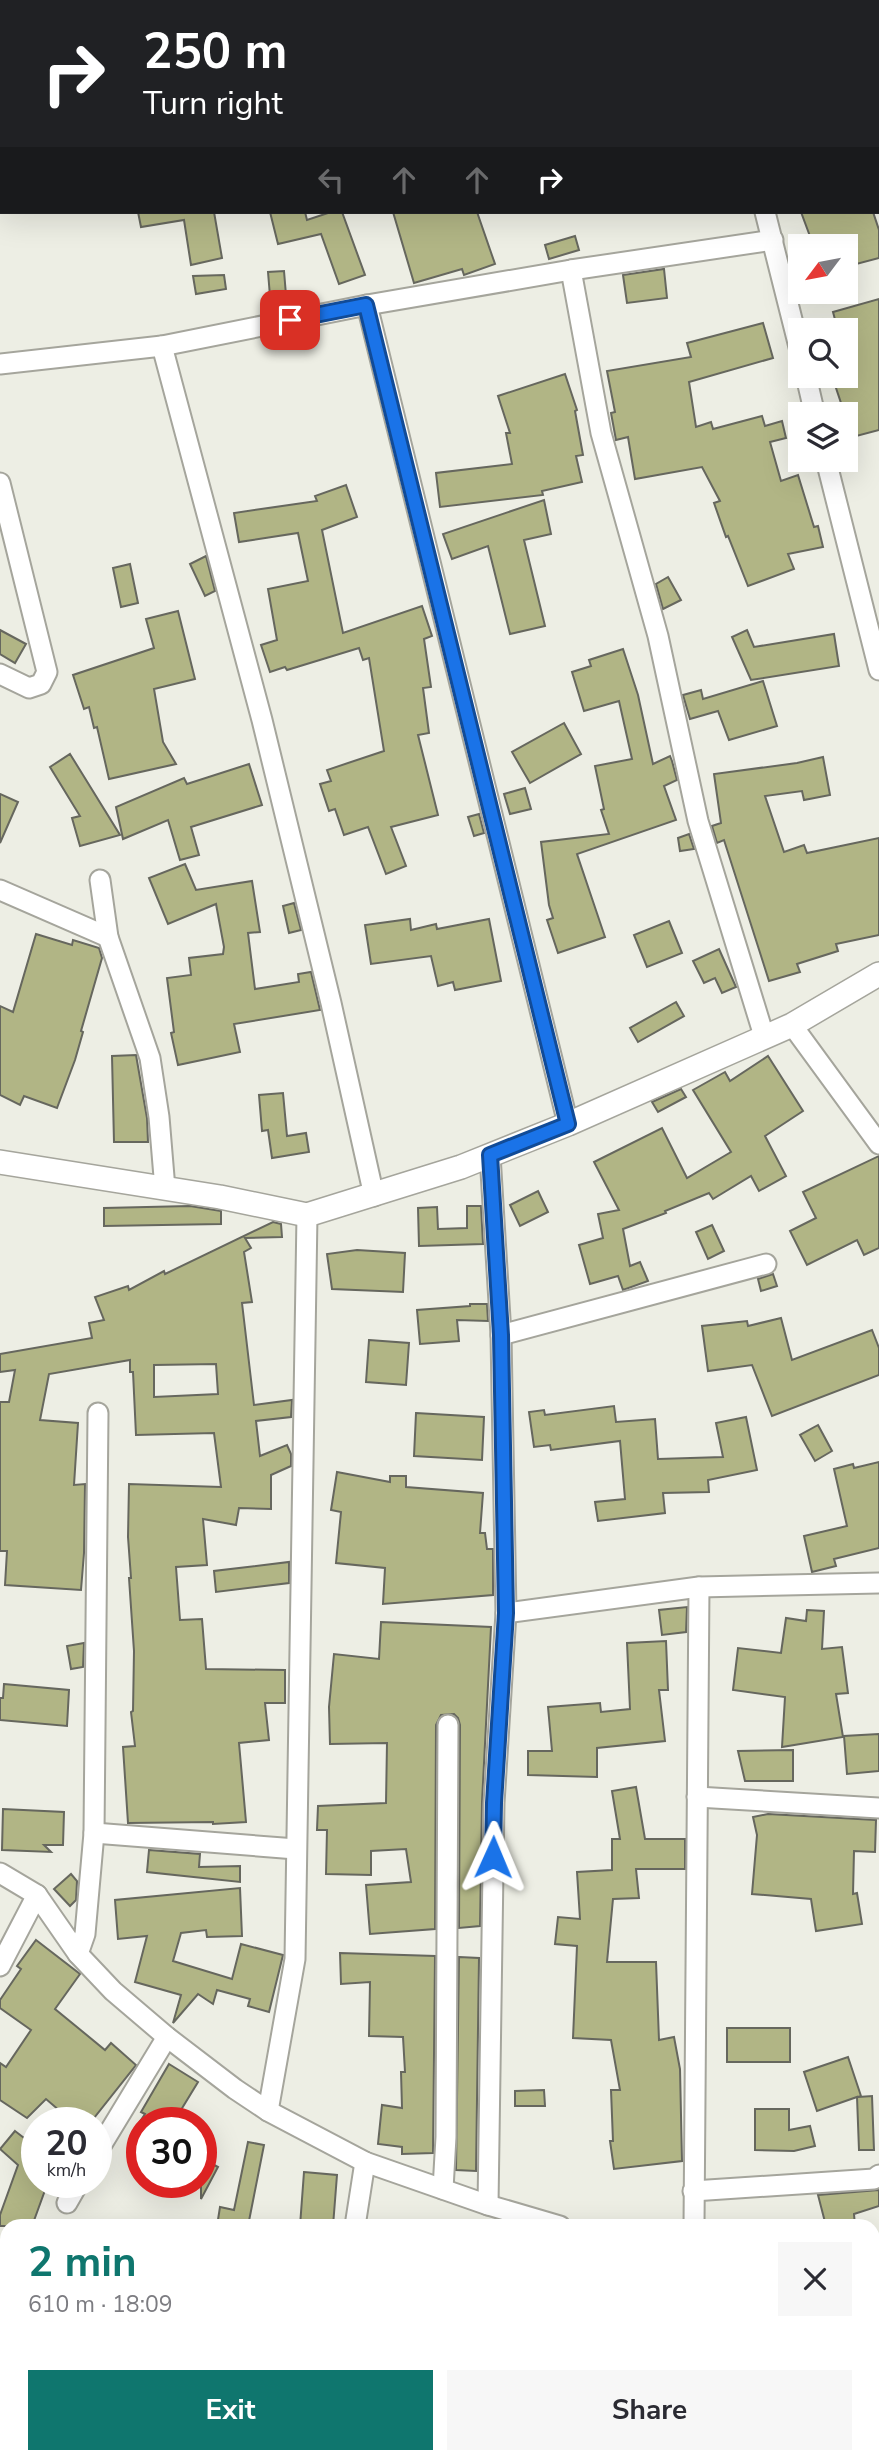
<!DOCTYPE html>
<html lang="en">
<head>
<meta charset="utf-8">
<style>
	body { margin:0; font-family:"Nunito Sans",sans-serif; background:#f7f7f7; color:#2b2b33; height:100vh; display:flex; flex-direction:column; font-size:26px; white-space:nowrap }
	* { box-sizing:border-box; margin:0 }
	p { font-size:23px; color:#7c7c81 }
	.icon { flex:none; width:38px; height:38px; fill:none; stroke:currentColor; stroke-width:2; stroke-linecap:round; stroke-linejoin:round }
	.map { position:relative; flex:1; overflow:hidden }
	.drawer { position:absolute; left:0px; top:2219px; width:880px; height:245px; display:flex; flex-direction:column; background:#fff; border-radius:21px 21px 0 0; box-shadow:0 7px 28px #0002 }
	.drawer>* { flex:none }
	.hud { position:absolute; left:0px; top:0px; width:880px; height:214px; box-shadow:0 7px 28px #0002; background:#202124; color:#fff; overflow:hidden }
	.needle { width:46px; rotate:238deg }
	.controls { position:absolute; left:788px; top:234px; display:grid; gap:14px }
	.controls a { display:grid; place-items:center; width:70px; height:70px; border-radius:0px; background:#fff; box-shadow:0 7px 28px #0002; font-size:35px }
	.speed { position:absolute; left:21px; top:2107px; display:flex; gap:14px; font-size:35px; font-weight:700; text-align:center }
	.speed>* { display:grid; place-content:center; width:91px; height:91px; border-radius:50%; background:#fff; box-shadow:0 7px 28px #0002; line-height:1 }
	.speed small { font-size:18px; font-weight:400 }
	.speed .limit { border:10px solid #d22; background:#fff; color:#111 }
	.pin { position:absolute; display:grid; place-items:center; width:60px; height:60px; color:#fff; margin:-30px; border-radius:14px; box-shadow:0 4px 10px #0006 }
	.me { position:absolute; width:77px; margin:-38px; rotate:1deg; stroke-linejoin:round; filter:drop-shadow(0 0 5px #0008) }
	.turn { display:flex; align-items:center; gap:24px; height:147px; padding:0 28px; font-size:32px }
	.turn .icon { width:91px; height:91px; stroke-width:2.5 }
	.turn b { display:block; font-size:49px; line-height:60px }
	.lanes { display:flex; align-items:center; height:66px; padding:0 28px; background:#0003; justify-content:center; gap:35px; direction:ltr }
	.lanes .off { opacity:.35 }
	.round { display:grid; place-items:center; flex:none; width:74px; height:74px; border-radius:0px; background:#f7f7f7 }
	.head { display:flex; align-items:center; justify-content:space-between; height:119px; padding:0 28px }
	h1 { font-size:42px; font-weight:700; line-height:52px; color:#0f766e }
	.button { display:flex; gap:14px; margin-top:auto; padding:14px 28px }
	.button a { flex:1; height:80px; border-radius:0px; background:#0f766e; color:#fff; font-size:28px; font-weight:700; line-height:80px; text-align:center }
	.button a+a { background:#f7f7f7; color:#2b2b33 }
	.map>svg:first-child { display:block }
</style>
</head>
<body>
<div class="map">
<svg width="879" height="2464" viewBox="0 0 879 2464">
	<rect width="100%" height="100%" fill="#edeee4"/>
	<!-- building -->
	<g fill="#b1b585" stroke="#66675e" stroke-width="2" fill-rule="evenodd">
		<polygon points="138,212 214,212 222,258 191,265 184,220 141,227"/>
		<polygon points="270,212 305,212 307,220 331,212 342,212 365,275 339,284 321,234 278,244"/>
		<polygon points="393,212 477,212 495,264 464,275 462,269 414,283"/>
		<polygon points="801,212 873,212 879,230 879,258 845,267 845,247 814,247"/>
		<polygon points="575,236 579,250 549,259 545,245"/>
		<polygon points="664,269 667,298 627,303 623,275"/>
		<polygon points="284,271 286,295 270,296 268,272"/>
		<polygon points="224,275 226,289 196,294 193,276"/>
		<polygon points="879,299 879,430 845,439 845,415 832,376 845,376 845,331 838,331 833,312"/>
		<polygon points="763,323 773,358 689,382 696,427 711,422 713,429 762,416 765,426 782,421 786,438 770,442 781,481 798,475 814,527 818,526 823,547 788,554 794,569 748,586 728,536 726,537 714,503 720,501 702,467 635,479 628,437 616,440 611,413 615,412 607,371 691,357 687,343"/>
		<polygon points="565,374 577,410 575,411 583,455 576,456 582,482 542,491 543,495 440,507 436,473 512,464 506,433 510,433 498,396"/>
		<polygon points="346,485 357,517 322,530 343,633 422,606 432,636 424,639 431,687 423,688 429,733 418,735 438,815 391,827 406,866 386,874 368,827 344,835 335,809 329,811 320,784 331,781 327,770 384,751 369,658 363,660 359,648 287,670 285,667 270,672 261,645 277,640 268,589 308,581 298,533 239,542 234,513 317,501 315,496"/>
		<polygon points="544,500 551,534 524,540 545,626 510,634 488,546 452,559 443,534"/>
		<polygon points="206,556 215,591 205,596 190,564"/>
		<polygon points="130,564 138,603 121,607 113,568"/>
		<polygon points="668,577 681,600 663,609 656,584"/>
		<polygon points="178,611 195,679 154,689 163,742 176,764 109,779 97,727 94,728 89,707 84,709 73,675 154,648 146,619"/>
		<polygon points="0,630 26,644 15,663 0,654"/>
		<polygon points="747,630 754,647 834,634 839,666 751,680 732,637"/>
		<polygon points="623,649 638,695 653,764 670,756 672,761 677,780 664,786 676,820 577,854 605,937 558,953 547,920 553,918 549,905 541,842 609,834 601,810 604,809 595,766 632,759 619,701 584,711 572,672 591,666 589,660"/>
		<polygon points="763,681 777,726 729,740 718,711 690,719 683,695 701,690 703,699"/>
		<polygon points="564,723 581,754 530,783 512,752"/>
		<polygon points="70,754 83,775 120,835 80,846 72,818 80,816 50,767"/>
		<polygon points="823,757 830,795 804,800 802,791 765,796 784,852 804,845 807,853 879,838 879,935 836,944 838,951 797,964 800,972 769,981 724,840 717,843 712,826 721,823 714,774 797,763"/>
		<polygon points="249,764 262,805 191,827 199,855 180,860 168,820 123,839 116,807 184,778 187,784"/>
		<polygon points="525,788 531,809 510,814 504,794"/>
		<polygon points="0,794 18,802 0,843"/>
		<polygon points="479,814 484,833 474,836 468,817"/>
		<polygon points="689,834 694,849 680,851 678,838"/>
		<polygon points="185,864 196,890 252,881 260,932 248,933 255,989 299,982 298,974 311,972 320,1010 234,1024 240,1052 178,1065 171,1033 174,1032 167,978 191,975 189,958 223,954 224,947 216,904 168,924 149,878"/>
		<polygon points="294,903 301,930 289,933 283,906"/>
		<polygon points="410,919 411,930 436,924 437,929 489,919 501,981 455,990 453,982 438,986 431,956 371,964 365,925"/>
		<polygon points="669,921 682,953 647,967 634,935"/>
		<polygon points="36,934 72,945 73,940 99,948 102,958 81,1031 83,1032 75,1060 57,1108 24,1096 20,1105 0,1095 0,1006 13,1012"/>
		<polygon points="719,949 736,987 722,993 715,978 704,983 693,961"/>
		<polygon points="676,1002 684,1016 638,1042 630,1028"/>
		<polygon points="136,1055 147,1118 148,1142 114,1142 112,1056"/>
		<polygon points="768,1056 803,1111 765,1136 786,1176 759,1191 751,1176 713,1199 709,1193 665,1211 666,1213 623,1229 630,1266 640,1262 648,1281 623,1290 618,1276 590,1284 579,1245 603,1238 598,1214 619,1210 594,1162 662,1128 687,1178 731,1152 693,1090 725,1072 730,1081"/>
		<polygon points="681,1089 686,1097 658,1112 652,1102"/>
		<polygon points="283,1093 287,1136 306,1133 309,1152 272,1158 268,1130 262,1131 259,1095"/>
		<polygon points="879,1156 879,1248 864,1255 857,1240 807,1265 790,1231 816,1218 803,1192"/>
		<polygon points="538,1191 548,1212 520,1226 510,1205"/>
		<polygon points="190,1206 221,1211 221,1224 104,1226 104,1208"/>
		<polygon points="467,1206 481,1206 483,1244 419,1246 418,1208 437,1207 438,1229 467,1228"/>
		<path d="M273,1222L281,1224L282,1237L245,1238L251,1248L244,1252L252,1302L242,1303L254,1405L292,1400L291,1417L256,1421L260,1456L287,1445L291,1454V1466L271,1475V1509L239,1508L236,1525L203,1519L207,1565L176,1567L180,1620L202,1619L206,1669L285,1670V1703H265L269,1740L239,1743L246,1822L213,1824V1822L128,1823L123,1747L135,1746L131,1712L133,1711L134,1651L129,1578H131L128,1537L129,1484L221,1487L214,1433L136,1435L133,1372H130V1360L49,1374L40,1420L78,1423L74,1485L85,1484L84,1553L81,1590L5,1585L7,1551H0V1402H9L15,1370L0,1372V1354L92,1338L89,1323L104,1320L95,1297L128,1286L129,1290L164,1271L165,1274ZM216,1364L218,1394L154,1397V1365Z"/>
		<polygon points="712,1225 724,1251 708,1259 696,1232"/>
		<polygon points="357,1250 405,1253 403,1292 332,1289 327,1254"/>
		<polygon points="773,1274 777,1286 761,1291 758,1279"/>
		<polygon points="470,1304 487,1304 488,1321 457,1320 459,1341 420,1344 417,1310 470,1306"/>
		<polygon points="781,1318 792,1360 872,1330 879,1348 879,1375 772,1416 752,1365 708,1371 702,1326 747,1321 748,1326"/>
		<polygon points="369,1340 409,1343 406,1385 366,1382"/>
		<polygon points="614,1406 616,1422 655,1419 658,1459 723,1457 716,1423 746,1417 757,1470 708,1480 709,1492 663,1493 665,1513 598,1521 595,1502 625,1499 620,1441 551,1450 550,1445 534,1447 529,1412 544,1410 545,1415"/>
		<polygon points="416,1413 484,1417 482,1460 414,1456"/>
		<polygon points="818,1425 832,1451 815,1461 800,1435"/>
		<polygon points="879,1462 879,1548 834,1559 836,1566 812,1572 804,1536 847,1526 834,1469 853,1464 854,1468"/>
		<polygon points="337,1472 390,1482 390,1476 406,1476 406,1487 483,1493 480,1533 485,1533 487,1549 493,1549 493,1595 383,1604 385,1568 336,1563 341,1512 331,1510"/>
		<polygon points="289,1562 289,1583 216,1592 214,1571"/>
		<polygon points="687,1607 686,1632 662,1635 659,1610"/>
		<polygon points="807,1610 824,1611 822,1649 842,1647 848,1693 836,1694 843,1737 782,1747 785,1697 733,1690 738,1648 781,1653 786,1618 806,1621"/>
		<polygon points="381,1622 491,1627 482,1802 480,1926 459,1928 460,1725 458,1718 454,1714 441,1715 436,1725 435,1929 370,1934 366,1885 411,1882 406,1849 371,1851 371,1875 326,1874 327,1830 317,1830 318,1806 386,1803 387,1743 330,1744 329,1707 334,1654 379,1659"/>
		<polygon points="666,1641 668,1690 659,1690 665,1741 597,1748 597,1777 528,1775 528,1751 552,1751 548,1707 600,1703 601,1712 630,1709 627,1643"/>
		<polygon points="84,1643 83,1667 71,1669 67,1646"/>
		<polygon points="4,1684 69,1690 67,1726 0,1720 0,1698 3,1698"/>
		<polygon points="879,1734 879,1771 847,1774 844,1736"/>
		<polygon points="793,1750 793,1781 745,1781 738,1751"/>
		<polygon points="636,1787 645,1839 685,1839 685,1869 636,1869 639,1898 613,1899 607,1962 656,1962 659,2040 674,2037 680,2069 682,2161 614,2169 610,2141 613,2141 611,2090 620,2090 611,2040 573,2038 577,1946 555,1944 558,1917 580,1919 577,1872 612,1870 612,1839 620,1839 612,1791"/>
		<polygon points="3,1809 64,1812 63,1845 44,1845 51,1852 2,1850"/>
		<polygon points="768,1814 876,1820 875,1852 854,1851 853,1894 857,1893 862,1924 816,1931 811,1899 752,1894 757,1835 753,1817"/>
		<polygon points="149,1850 200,1854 199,1867 240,1866 240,1882 147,1872"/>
		<polygon points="71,1874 77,1881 76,1900 70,1906 54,1889"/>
		<polygon points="240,1888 242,1936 207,1937 206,1930 181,1933 173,1961 232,1979 241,1944 283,1955 269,2012 248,2006 250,1999 217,1990 213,2004 198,1994 173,2023 181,1995 135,1982 147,1936 118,1939 115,1900"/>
		<polygon points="36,1940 80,1974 55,2009 105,2050 111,2043 136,2065 90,2123 74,2123 46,2099 27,2118 0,2100 0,2063 6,2067 31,2030 0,2008 0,2000 21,1969 17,1966"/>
		<polygon points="340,1953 435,1956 433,2153 402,2154 402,2147 378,2144 382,2105 402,2108 401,2072 405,2072 403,2037 369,2036 370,1982 341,1984"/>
		<polygon points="459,1957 479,1958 476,2171 456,2170"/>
		<rect x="727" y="2028" width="63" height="34"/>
		<polygon points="848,2057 861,2096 858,2097 872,2096 874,2150 859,2150 857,2097 817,2111 804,2072"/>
		<polygon points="169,2064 198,2082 173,2123 139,2123 145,2114 141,2112"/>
		<polygon points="544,2090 545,2106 515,2106 515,2091"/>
		<polygon points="755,2109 789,2109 789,2130 810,2126 815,2146 794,2151 755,2150"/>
		<polygon points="15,2131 37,2148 37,2182 48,2182 32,2226 0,2226 0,2215 18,2165 0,2149"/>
		<polygon points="248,2142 264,2145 248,2226 217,2226 220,2207 234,2210"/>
		<polygon points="201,2158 218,2167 201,2199"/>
		<polygon points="304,2172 337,2175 333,2226 300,2226"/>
		<polygon points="879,2190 879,2206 854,2214 855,2226 826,2226 818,2195"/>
	</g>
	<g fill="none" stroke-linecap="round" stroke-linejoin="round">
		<defs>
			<g id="minor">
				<polyline points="88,0 89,2"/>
				<polyline points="296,0 296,2"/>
				<polyline points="501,0 502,2"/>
				<polyline points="726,0 727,2"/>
				<polyline points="878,105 879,105"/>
				<polyline points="0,154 2,154"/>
				<polyline points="765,212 800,351"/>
				<polyline points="571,270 601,433 658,636 698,821 764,1036"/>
				<polyline points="367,305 568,1124"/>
				<polyline points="162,346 262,720 331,1003 374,1196"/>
				<polyline points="0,364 162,346 367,305 571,270 773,240"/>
				<polyline points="806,376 815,415"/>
				<polyline points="826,460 879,670"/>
				<polyline points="0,483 47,672 41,684 29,688 0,674"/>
				<polyline points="100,880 108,937 150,1058 159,1117 165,1189"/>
				<polyline points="0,890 108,937"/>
				<polyline points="792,1025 879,1144"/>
				<polyline points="501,1335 766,1264"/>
				<polyline points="506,1613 699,1587 879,1583"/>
				<polyline points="697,1797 879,1808"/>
				<polyline points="94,1833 296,1849"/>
				<polyline points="0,1873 37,1895 78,1954 113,1991 167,2037 235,2089 268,2111 365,2162 488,2205 560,2226"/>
				<polyline points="78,1954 85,1934 94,1833 98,1413"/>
				<polyline points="0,1966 37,1895"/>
				<polyline points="268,2111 295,1959 307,1215"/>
				<polyline points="96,2154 167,2037"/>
				<polyline points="443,2189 446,2137 448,1725"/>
				<polyline points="693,2191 874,2179 879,2175"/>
				<polyline points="67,2203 79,2182"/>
				<polyline points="488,2205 494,1803 506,1613 501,1335 490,1155"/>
				<polyline points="355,2226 365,2162"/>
				<polyline points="694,2226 699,1587"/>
				<polyline points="873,2310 879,2311"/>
				<polyline points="135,2457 135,2464"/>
				<polyline points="349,2457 350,2464"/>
				<polyline points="576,2457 577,2464"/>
				<polyline points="782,2457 783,2464"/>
				<polyline points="241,2464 302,2457"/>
			</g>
			<polyline id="tertiary" points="0,1162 220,1197 307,1215 461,1167 568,1124 792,1025 879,974"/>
		</defs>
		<!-- minor casing -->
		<use href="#minor" stroke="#a5a59c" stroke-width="23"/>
		<!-- tertiary casing -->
		<use href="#tertiary" stroke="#a5a59c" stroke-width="26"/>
		<!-- minor -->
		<use href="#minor" stroke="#fff" stroke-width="19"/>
		<!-- tertiary -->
		<use href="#tertiary" stroke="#fff" stroke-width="23"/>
	</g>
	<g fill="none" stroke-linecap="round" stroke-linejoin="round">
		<defs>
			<polyline id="route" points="290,320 366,305 568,1124 490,1155 501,1335 506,1613 494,1803 493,1857"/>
		</defs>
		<!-- route casing -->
		<use href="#route" stroke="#114b97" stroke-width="18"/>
		<!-- route -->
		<use href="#route" stroke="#1a73e8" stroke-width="12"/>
	</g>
</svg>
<div class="controls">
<a><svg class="needle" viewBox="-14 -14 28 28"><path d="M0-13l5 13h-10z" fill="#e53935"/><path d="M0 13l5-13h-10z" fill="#7c7c81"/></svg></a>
<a><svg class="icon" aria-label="search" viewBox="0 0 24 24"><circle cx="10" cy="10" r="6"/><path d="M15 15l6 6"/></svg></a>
<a><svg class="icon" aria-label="layers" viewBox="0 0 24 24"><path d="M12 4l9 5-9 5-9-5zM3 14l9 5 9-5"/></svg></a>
</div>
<div class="speed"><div>20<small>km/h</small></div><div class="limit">30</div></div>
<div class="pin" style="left:290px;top:320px;background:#d93025"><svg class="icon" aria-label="arrive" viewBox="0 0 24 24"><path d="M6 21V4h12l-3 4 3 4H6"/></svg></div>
<svg class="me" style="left:493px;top:1857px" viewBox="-20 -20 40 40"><path d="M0-17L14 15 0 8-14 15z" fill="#1a73e8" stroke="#fff" stroke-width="4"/></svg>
<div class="hud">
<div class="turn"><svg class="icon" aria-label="right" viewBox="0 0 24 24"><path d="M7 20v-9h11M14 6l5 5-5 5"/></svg><div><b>250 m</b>Turn right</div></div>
<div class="lanes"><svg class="icon off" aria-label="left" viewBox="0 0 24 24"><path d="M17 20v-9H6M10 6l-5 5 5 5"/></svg><svg class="icon off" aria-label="ahead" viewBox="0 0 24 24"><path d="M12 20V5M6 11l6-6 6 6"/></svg><svg class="icon off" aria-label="ahead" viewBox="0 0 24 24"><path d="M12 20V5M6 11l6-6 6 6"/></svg><svg class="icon" aria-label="right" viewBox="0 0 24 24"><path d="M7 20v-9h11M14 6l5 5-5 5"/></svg></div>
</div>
<section class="drawer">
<div class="head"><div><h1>2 min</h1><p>610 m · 18:09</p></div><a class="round"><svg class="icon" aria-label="close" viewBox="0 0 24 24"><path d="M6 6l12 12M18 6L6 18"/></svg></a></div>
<div class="button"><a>Exit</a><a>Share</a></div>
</section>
</div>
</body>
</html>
